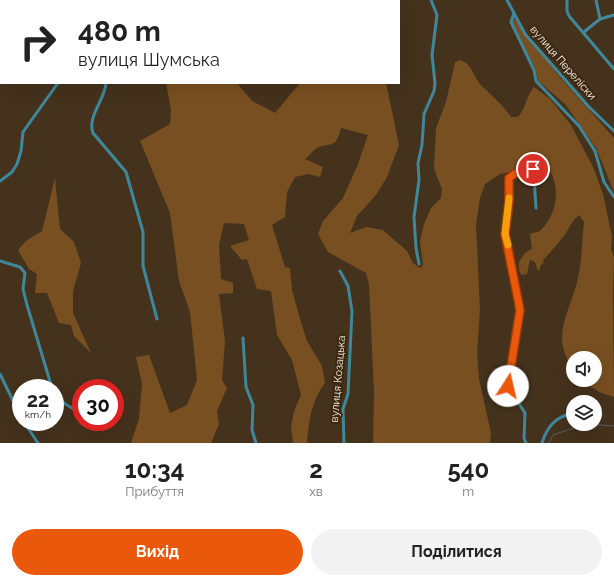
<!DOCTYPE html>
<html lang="uk">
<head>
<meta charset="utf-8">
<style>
	body { margin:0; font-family:Raleway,sans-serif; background:#f2f2f2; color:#222; height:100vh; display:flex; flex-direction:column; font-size:15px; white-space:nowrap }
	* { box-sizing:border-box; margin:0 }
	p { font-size:13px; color:#767676 }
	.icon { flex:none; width:22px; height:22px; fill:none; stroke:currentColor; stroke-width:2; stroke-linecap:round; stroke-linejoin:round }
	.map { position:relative; height:443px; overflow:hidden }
	.sheet { display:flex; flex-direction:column; background:#fff; flex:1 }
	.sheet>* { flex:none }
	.banner { position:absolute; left:0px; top:0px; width:400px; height:84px; box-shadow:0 4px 16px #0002; background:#fff; color:#222; overflow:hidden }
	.fabs { position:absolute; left:566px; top:351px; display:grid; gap:8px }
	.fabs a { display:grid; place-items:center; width:36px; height:36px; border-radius:50%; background:#fff; box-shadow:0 4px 16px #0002; font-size:20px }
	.speed { position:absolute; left:12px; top:379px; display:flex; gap:8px; font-size:20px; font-weight:700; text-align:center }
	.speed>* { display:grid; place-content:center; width:52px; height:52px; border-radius:50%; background:#fff; box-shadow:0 4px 16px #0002; line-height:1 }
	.speed small { font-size:10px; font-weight:400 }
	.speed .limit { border:6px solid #d22; background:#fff; color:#111 }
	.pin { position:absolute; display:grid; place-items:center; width:34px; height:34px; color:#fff; margin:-17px; border:2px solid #fff; border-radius:50%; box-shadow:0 1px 4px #0007 }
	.me { position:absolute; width:44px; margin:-22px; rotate:10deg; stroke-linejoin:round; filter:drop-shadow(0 0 3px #0008) }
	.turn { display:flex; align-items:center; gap:14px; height:84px; padding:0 12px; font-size:18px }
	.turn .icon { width:52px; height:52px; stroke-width:2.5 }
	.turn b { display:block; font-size:28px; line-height:34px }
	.eta { display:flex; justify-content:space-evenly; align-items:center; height:68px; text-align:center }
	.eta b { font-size:24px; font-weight:700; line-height:28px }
	.primary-button { display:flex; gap:8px; margin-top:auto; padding:8px 12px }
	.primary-button a { flex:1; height:46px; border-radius:24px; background:#ea580c; color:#fff; font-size:16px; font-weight:700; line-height:46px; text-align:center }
	.primary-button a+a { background:#f2f2f2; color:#222 }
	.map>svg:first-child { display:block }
</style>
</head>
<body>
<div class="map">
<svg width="614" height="443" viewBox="0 0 614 443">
	<rect width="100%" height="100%" fill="#45321d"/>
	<!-- green -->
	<g fill="#784f20">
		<polygon points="514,18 558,75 614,138 614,192 596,148 565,104 538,81 535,68 512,23"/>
		<path d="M461,60C472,65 473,75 480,84C491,95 502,104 511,117H518C526,108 526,96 534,87L550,99L571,125L593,167L603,194L612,237L611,250L614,257L613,295L614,397L599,392L581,380H595V358H573V369C549,334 571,312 578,278C582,260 582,240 584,222L579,215C573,220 570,226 566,233C562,239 548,255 543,260L544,262L540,266V269L538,271L535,262L530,260L527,274L521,275L519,269V262L526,252L532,249L530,235C533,231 537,234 541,230C556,214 561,191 550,171L538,167L500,174L485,184L480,198L476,225L480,309L477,354L479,379L491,433L490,443H373L374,392L369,284L366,273L328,252L318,234L323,221L343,198L358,164L368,135L341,128C335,150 333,141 317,148C313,150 309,156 305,159L323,167L320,177L309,174L295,177L287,192L285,217L272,225L285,267L290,268L292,290L300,319L307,341L322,366L325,383C311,401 309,421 307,443H293L291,427L294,411L301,395L292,360L277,335L271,291L257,289L247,259L242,260L230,246L249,240L244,224L224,223L219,245L221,279L233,283V293L219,294L225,341L222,380L227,388L217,411L219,424L211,443H131L139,419L142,384L136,357L149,355L170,413L187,405L197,380L190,312L179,281L170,213L140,141L170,124L171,110L166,83H237L252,101L275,113L300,83H386L399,145L387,177L376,195L357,216L350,233L366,227L383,230L407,251L413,263L420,268L423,265L420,241L424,224L431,208L441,198L442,189L434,169L436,128L446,102L455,62Z"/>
		<polygon points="55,178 60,229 74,242 81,263 73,291 73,313 91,353 74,336 71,325 59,323 47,293 35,293 37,274 29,269 18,250 26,241 42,231"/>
	</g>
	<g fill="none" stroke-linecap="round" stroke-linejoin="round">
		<!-- stream -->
		<g stroke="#575e5d" stroke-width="1">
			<polyline points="587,424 614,426"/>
			<polyline points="549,443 553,435 585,424"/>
		</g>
		<!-- minor -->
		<g stroke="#3f889b" stroke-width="3">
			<polyline points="507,0 525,34 589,107 614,131"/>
			<polyline points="567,0 567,11 569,16 614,69"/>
			<polyline points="596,0 600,19"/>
			<polyline points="103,1 103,0"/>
			<polyline points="514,13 511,22 534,70 536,81 579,126 595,151 604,182 614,197"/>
			<polyline points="584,32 600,19 614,15"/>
			<path d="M106,83C105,100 87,116 93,133L126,172L143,232V266L157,319"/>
			<polyline points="533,162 536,208"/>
			<polyline points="0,181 12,172 17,164 21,151 23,132 58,83"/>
			<polyline points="0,261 20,267 25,273 23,289 27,305 52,388"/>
			<polyline points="419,264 416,248 414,217 419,180 418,163 422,145 424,114 434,91 435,83 432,55 437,15 431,0"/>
			<polyline points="340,271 348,286 352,311 348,394 343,409 344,443"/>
			<polyline points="243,338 246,387 253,405 252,430 256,443"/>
			<polyline points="0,374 21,417"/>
			<path d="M55,393C61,403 70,408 81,412"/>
			<polyline points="595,414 601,415"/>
			<polyline points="115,419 116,419"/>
			<polyline points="24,422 38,443"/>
			<polyline points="526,443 524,438 525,413 508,386 520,310 505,234 509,202 509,178 516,173 533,169"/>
			<path d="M542,443C547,427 555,417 573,413"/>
		</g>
	</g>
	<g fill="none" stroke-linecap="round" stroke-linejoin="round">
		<defs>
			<polyline id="route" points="508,386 520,310 505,234 509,202 509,178 516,173 533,169"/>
		</defs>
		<!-- route casing -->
		<use href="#route" stroke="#983908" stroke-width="10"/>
		<!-- route -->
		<use href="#route" stroke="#ea580c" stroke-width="7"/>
		<!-- slow -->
		<polyline stroke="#f59e0b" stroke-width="7" points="508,245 505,234 509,198"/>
	</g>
	<g text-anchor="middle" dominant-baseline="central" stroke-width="4" stroke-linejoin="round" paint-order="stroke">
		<!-- street labels -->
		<g font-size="11" fill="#fdf0e3" stroke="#3b2813">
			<text transform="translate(563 63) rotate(49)">вулиця Переліски</text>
			<text transform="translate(338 379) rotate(-85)">вулиця Козацька</text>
		</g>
	</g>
</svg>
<div class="fabs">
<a><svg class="icon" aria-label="sound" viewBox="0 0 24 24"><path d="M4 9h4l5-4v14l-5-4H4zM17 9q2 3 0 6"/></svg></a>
<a><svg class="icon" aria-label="layers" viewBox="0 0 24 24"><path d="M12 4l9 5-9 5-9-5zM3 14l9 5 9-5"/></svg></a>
</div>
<div class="speed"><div>22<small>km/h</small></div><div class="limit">30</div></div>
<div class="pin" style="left:533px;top:169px;background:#d93025"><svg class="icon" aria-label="arrive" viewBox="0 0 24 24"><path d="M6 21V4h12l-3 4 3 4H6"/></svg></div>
<svg class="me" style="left:508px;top:386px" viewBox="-20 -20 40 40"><circle r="19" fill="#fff"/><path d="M0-13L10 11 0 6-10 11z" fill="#ea580c"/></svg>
<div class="banner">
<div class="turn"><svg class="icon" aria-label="right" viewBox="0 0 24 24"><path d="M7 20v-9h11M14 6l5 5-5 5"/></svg><div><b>480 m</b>вулиця Шумська</div></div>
</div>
</div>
<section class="sheet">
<div class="eta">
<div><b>10:34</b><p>Прибуття</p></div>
<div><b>2</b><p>хв</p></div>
<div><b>540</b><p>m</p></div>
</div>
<div class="primary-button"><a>Вихід</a><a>Поділитися</a></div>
</section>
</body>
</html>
